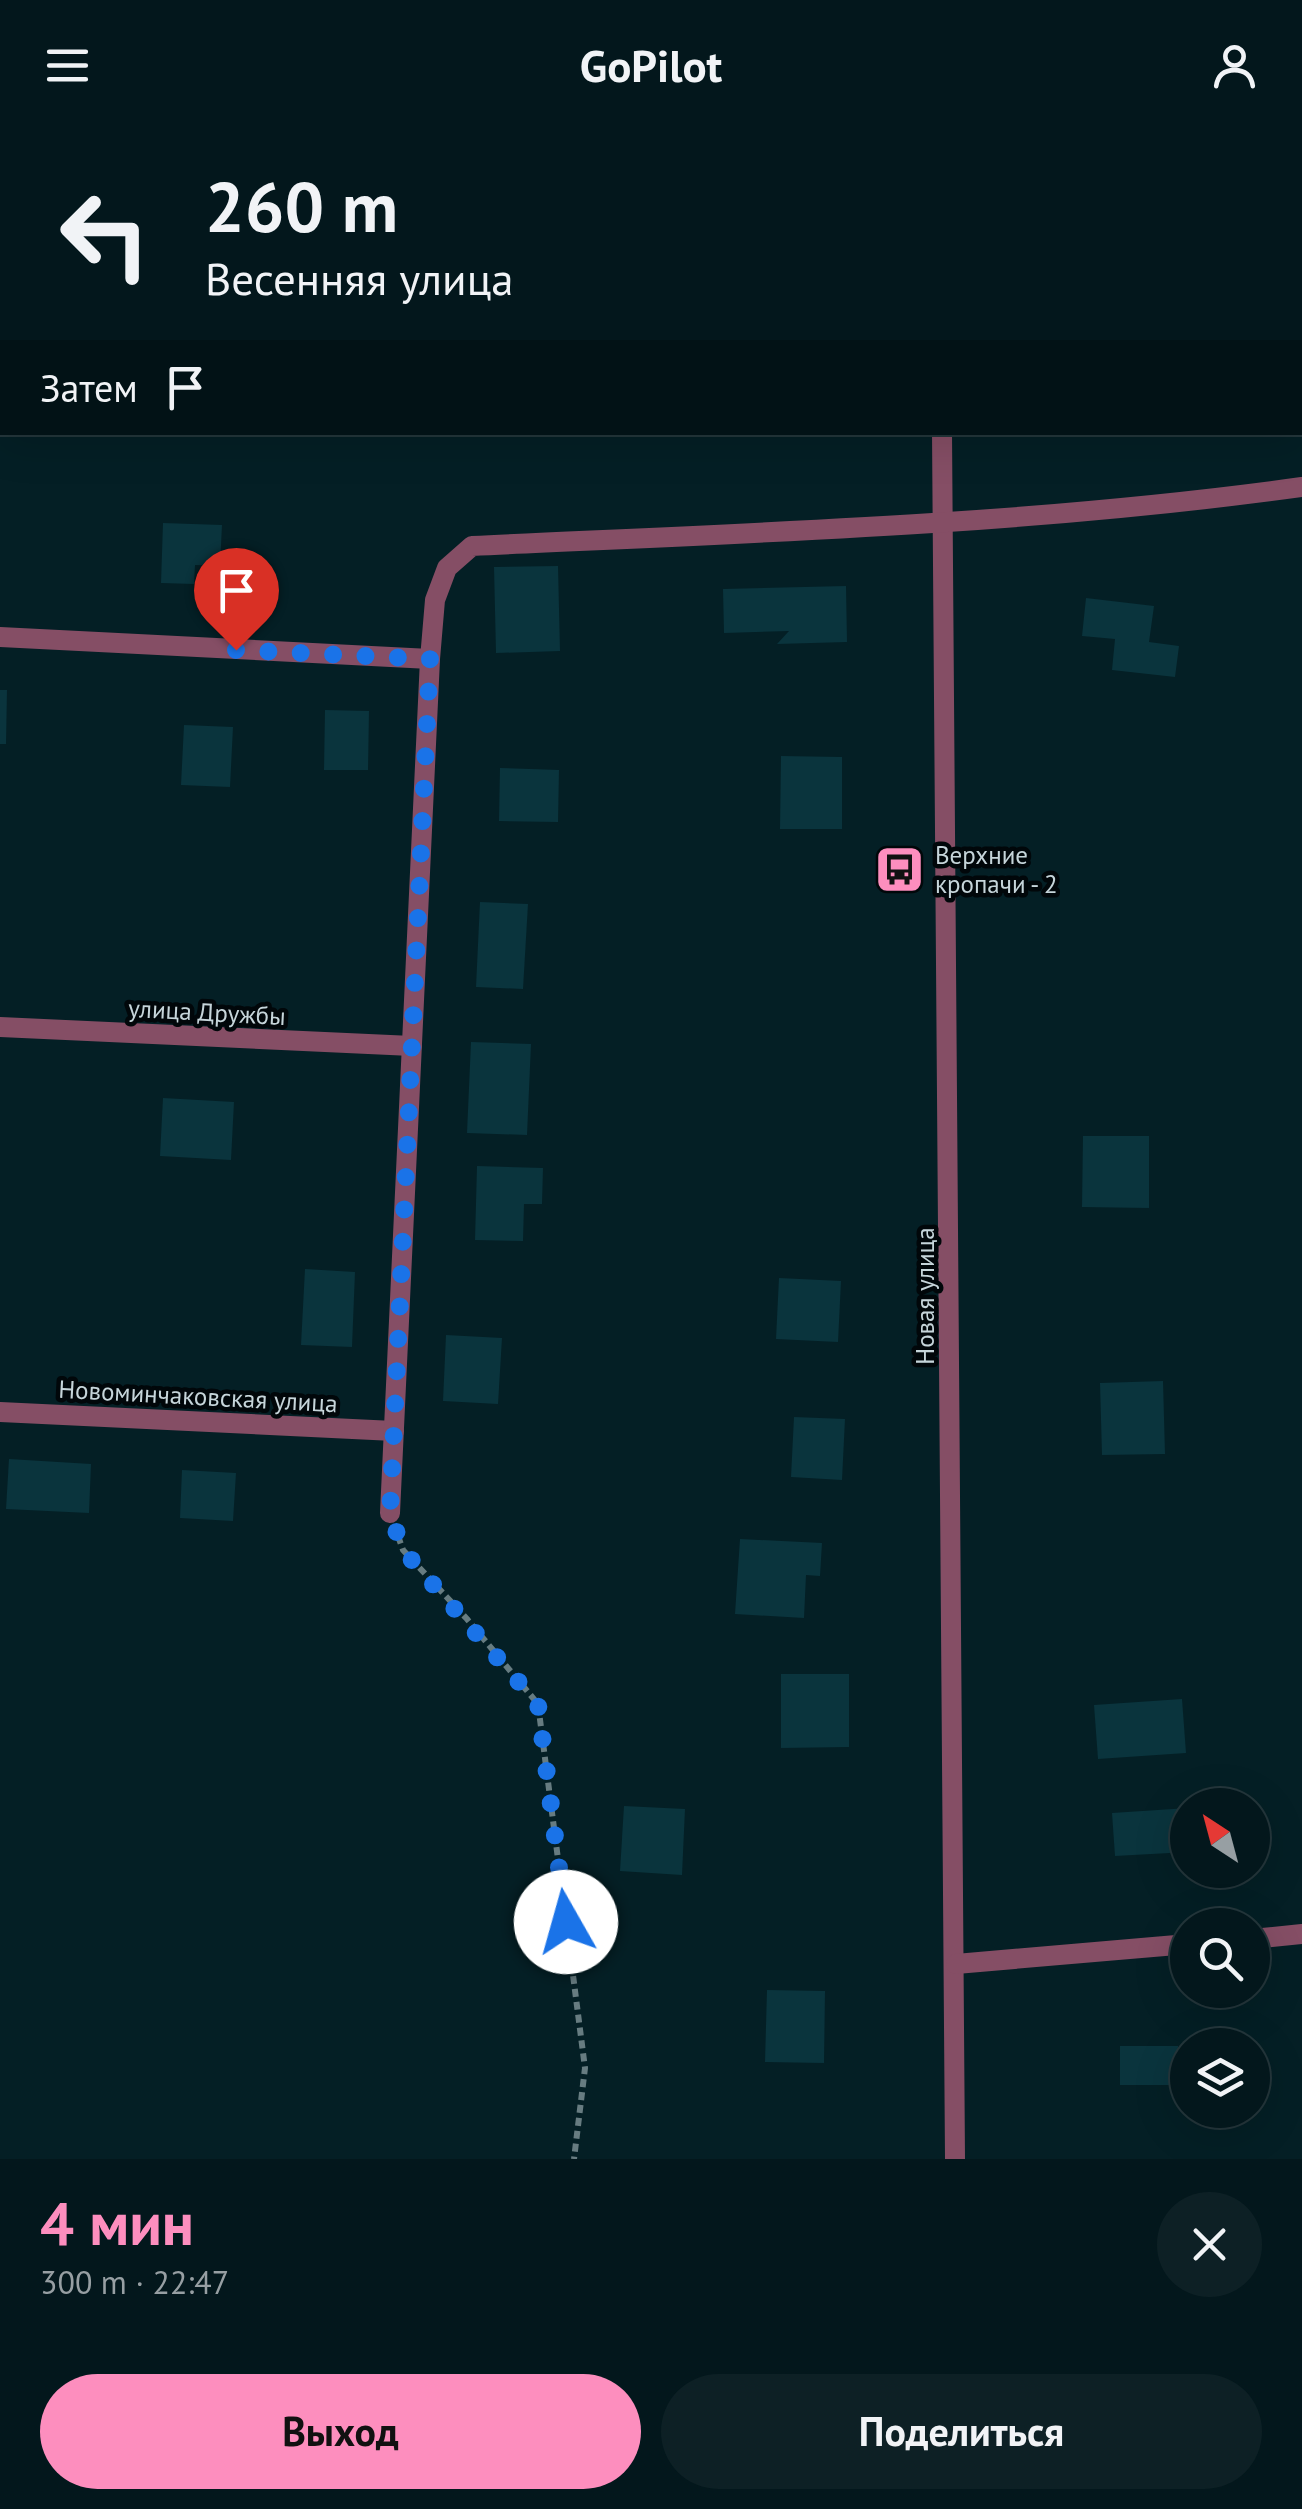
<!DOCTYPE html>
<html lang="ru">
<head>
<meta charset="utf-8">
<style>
	body { margin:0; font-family:"PT Sans",sans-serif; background:#0d2025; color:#f1f3f6; height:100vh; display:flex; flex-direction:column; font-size:38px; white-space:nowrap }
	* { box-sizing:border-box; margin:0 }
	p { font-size:32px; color:#979fa3 }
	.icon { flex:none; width:55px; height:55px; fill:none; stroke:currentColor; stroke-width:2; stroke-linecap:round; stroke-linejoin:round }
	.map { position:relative; height:2029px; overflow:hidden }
	.panel { display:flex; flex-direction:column; background:#03171c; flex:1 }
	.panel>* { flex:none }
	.hud { position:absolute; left:0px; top:0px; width:1302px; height:305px; box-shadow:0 10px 40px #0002,0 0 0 2px #24363b; background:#03171c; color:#f1f3f6; overflow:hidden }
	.needle { width:65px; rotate:324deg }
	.buttons { position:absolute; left:1170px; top:1658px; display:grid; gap:20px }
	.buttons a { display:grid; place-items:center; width:100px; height:100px; border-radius:50%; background:#03171c; box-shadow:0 10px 40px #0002,0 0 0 2px #24363b; font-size:50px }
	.pin { position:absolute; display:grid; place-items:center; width:85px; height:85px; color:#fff; margin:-102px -42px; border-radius:50% 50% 50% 0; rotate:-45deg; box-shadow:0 0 10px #0007 }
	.pin .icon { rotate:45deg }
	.me { position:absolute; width:110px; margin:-55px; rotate:353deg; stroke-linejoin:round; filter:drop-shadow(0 0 8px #0008) }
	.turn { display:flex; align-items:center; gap:35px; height:210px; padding:0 40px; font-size:45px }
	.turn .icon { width:130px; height:130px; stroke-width:2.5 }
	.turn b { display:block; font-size:70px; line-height:85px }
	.then { display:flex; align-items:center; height:95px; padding:0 40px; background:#0003; gap:20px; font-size:38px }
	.round { display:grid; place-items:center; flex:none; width:105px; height:105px; border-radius:52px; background:#0d2025 }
	.headline { display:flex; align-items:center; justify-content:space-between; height:170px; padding:0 40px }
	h1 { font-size:60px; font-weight:600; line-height:75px; color:#fd8ebe }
	.primary-button { display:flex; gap:20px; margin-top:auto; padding:20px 40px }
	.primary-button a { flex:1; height:115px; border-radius:60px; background:#fd8ebe; color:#111; font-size:40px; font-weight:600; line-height:115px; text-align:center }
	.primary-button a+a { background:#0d2025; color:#f1f3f6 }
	header { display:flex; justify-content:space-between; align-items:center; height:130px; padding:0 40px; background:#03171c; font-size:45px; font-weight:600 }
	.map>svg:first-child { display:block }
</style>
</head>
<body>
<header><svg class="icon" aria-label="menu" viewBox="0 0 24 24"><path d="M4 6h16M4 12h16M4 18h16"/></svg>GoPilot<svg class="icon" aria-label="person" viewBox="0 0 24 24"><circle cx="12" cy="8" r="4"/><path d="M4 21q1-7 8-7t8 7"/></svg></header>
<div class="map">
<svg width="1302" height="2029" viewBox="0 0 1302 2029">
	<rect width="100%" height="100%" fill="#041f25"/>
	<!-- building -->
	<g fill="#0a343d">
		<polygon points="163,393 222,395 220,436 195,435 194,454 161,453"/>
		<polygon points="558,436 560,521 496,523 494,437"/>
		<polygon points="846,456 847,512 777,514 789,501 724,503 723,459"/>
		<polygon points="1086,468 1154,476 1149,512 1179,516 1175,547 1112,540 1115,509 1082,506"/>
		<polygon points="0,560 7,560 6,614 0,614"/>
		<polygon points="325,580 369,581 368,640 324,640"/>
		<polygon points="184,595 233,597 230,657 181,655"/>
		<polygon points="781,626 842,627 842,699 780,699"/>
		<polygon points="500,638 559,640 558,692 499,691"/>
		<polygon points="480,772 528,774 523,859 476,857"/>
		<polygon points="471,912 531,914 527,1005 467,1003"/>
		<polygon points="163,968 234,972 231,1030 160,1026"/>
		<polygon points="1083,1006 1149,1006 1149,1078 1082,1077"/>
		<polygon points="477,1036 543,1038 542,1074 524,1074 523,1111 475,1110"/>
		<polygon points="305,1139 355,1142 352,1217 301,1215"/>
		<polygon points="779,1148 841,1151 838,1212 776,1209"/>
		<polygon points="446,1205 502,1208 498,1274 443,1271"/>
		<polygon points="1163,1251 1165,1324 1102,1325 1100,1253"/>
		<polygon points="794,1287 845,1289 842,1350 791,1347"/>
		<polygon points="9,1329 91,1334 89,1383 6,1379"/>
		<polygon points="182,1340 236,1343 233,1391 180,1388"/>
		<polygon points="740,1409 822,1413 820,1446 806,1445 804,1488 735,1484"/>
		<polygon points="781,1544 849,1544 849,1617 781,1618"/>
		<polygon points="1182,1569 1186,1623 1098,1629 1094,1575"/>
		<polygon points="624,1676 685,1679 682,1745 620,1741"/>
		<polygon points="1188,1678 1188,1722 1115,1726 1112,1683"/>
		<polygon points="767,1860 825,1861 824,1933 765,1932"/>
		<rect x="1120" y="1916" width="58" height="39"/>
	</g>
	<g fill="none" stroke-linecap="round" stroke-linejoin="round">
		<!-- path -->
		<polyline stroke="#677c81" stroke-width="6" stroke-dasharray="8 5" stroke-linecap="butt" points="398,1406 403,1420 467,1489 538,1574 585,1938 574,2029"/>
		<!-- street -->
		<g stroke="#854e65" stroke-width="20">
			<polyline points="933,0 933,2"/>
			<polyline points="942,302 955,2029"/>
			<polyline points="0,507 430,529"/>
			<polyline points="0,897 412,916"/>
			<polyline points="0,1282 394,1301"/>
			<path d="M390,1383L430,529L435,470L447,438L472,416C749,403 1027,395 1302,357"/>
			<polyline points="1252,1809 1302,1804"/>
			<polyline points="956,1834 1188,1814"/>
		</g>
	</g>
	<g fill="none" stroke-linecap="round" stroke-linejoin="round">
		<!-- route -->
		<polyline stroke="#1a73e8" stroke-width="18" stroke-dasharray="0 32.4" points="236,520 430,529 390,1384 403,1420 538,1574 566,1792"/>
	</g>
	<!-- icons -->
	<defs>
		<symbol id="bus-square" viewBox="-11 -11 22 22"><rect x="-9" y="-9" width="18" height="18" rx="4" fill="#fd8ebe" stroke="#01070a"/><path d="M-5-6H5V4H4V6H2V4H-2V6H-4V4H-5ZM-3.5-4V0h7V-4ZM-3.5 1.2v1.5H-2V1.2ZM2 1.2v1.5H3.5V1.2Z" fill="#111"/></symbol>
	</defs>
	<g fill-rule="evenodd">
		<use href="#bus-square" x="872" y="712" width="55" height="55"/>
	</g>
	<g text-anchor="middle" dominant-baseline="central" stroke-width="9" stroke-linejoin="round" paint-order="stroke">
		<!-- poi labels -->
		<g font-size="25" fill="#c6d5da" stroke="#01070a" text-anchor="start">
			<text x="935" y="725">Верхние<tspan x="935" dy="29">кропачи - 2</tspan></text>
		</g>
		<!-- street labels -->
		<g font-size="25" fill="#c6d5da" stroke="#01070a">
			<text transform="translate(207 882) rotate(3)">улица Дружбы</text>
			<text transform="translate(925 1166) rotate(-90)">Новая улица</text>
			<text transform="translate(198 1266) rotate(3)">Новоминчаковская улица</text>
		</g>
	</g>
</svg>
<div class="buttons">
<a><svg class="needle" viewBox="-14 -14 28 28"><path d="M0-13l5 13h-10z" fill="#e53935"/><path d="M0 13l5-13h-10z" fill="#979fa3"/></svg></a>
<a><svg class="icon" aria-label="search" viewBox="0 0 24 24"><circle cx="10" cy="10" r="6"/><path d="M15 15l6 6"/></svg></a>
<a><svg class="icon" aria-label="layers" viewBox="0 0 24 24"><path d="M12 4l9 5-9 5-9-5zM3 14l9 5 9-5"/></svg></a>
</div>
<div class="pin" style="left:236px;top:520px;background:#d93025"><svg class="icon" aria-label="arrive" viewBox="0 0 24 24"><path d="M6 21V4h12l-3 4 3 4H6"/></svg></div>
<svg class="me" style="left:566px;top:1792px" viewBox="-20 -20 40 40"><circle r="19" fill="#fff"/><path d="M0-13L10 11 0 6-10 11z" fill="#1a73e8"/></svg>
<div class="hud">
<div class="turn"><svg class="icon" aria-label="left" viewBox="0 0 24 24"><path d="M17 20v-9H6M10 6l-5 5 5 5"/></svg><div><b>260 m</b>Весенняя улица</div></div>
<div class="then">Затем<svg class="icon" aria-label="arrive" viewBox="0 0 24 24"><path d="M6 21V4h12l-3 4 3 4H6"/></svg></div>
</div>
</div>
<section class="panel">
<div class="headline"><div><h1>4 мин</h1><p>300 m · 22:47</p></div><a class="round"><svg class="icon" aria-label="close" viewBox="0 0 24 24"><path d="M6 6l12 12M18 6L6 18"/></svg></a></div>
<div class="primary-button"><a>Выход</a><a>Поделиться</a></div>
</section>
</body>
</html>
